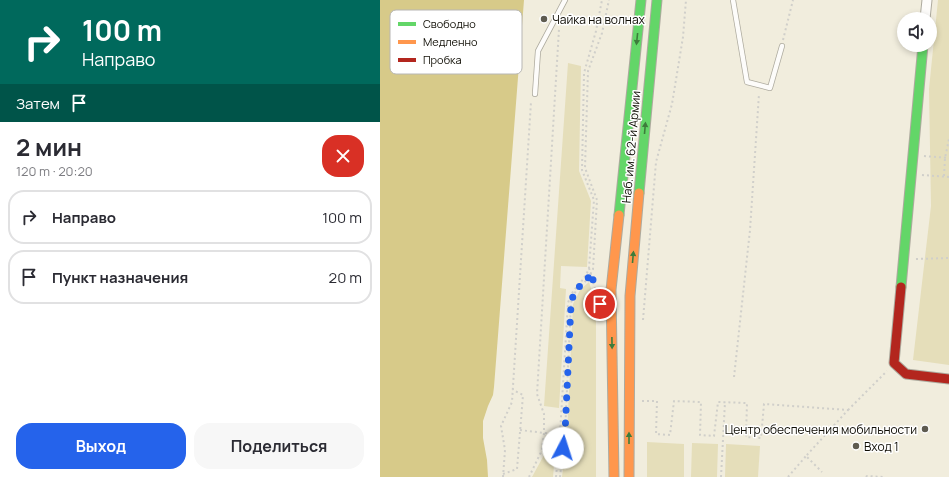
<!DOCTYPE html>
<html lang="ru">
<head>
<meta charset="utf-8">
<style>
	body { margin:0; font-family:Manrope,sans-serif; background:#f7f7f7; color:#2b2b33; height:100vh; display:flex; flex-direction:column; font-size:15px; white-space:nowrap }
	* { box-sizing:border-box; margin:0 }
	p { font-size:13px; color:#7c7c81 }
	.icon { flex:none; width:22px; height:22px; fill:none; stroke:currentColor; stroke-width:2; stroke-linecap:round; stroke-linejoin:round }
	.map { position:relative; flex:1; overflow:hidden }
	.sheet { display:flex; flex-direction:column; background:#fff; width:380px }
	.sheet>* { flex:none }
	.top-card { background:#00695c; color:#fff; overflow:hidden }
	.fabs { position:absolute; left:517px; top:12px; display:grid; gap:8px }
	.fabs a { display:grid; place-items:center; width:40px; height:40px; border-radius:50%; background:#fff; box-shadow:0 2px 6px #0003; font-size:20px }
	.pin { position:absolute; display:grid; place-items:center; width:34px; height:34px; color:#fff; margin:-17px; border:2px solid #fff; border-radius:50%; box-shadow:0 1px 4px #0007 }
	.me { position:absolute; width:44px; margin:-22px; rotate:5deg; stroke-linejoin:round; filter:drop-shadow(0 0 3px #0008) }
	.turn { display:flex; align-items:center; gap:14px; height:84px; padding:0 16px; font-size:18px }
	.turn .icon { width:52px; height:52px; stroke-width:2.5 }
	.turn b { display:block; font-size:28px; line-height:34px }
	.then { display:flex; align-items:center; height:38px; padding:0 16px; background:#0003; gap:8px; font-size:15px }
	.round { display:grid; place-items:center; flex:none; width:42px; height:42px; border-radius:16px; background:#f7f7f7 }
	.head { display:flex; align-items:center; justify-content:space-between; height:68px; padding:0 16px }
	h1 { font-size:24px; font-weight:700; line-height:30px }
	.button { display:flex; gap:8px; margin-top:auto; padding:8px 16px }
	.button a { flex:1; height:46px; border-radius:16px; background:#2563eb; color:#fff; font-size:16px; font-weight:700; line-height:46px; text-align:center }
	.button a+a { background:#f7f7f7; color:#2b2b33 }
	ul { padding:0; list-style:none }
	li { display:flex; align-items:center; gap:12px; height:54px; margin:0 8px 6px; padding:0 8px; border:2px solid #e1e1e2; border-radius:16px }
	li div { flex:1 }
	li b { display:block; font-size:15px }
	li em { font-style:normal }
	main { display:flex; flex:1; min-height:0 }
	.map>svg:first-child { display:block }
</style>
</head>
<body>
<main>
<section class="sheet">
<div class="top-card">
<div class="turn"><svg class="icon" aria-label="right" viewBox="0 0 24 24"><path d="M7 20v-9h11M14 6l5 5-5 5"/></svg><div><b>100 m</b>Направо</div></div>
<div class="then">Затем<svg class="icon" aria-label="arrive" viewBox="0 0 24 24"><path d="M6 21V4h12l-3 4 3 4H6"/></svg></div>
</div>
<div class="head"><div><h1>2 мин</h1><p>120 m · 20:20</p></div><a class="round" style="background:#d93025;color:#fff"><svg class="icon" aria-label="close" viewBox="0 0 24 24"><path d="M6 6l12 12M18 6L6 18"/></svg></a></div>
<ul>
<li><svg class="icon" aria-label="right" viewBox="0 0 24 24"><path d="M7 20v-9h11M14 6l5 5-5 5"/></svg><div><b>Направо</b></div><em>100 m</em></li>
<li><svg class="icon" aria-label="arrive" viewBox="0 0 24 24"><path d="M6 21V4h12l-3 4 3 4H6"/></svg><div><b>Пункт назначения</b></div><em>20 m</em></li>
</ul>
<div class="button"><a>Выход</a><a>Поделиться</a></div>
</section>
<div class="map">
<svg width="569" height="477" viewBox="0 0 569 477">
	<rect width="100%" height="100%" fill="#f1eddd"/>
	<!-- green -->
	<g fill="#e5deba">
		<polygon points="558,0 569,0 569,365 533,360 551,206 549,89"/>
		<polygon points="188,63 201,66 199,171 211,201 207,267 181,266 180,288 186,289 179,408 164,406"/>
		<polygon points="209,282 216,305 216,477 182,477 187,434 193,304 200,290"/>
		<polygon points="166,442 176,443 173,477 152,477 164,455"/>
		<polygon points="267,442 304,444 304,477 267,477"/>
		<polygon points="312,443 338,444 337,477 311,477"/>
		<polygon points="346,444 380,446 378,477 345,477"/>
	</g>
	<!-- water -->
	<polygon fill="#d7ca89" points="0,0 144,0 114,387 113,395 108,406 103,421 103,438 107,460 108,477 0,477"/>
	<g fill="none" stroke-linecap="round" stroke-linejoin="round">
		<defs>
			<g id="lane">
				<polyline points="353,0 367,82 390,88 402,46"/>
				<polyline points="155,94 158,51 185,0"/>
			</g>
			<polyline id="street" points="545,19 547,0"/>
			<g id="fast">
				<polyline points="259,193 277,0"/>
				<polyline points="239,215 261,0"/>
				<polyline points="521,287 543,45"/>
			</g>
			<g id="slow">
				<polyline points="234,477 231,290 239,215"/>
				<polyline points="249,477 250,296 259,193"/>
			</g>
			<polyline id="jam" points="521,287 514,363 526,374 569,379"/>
		</defs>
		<!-- lane casing -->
		<use href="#lane" stroke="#adaa9e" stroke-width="6"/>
		<!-- street casing -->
		<use href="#street" stroke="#adaa9e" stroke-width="11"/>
		<!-- fast casing -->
		<use href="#fast" stroke="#adaa9e" stroke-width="11"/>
		<!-- slow casing -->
		<use href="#slow" stroke="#adaa9e" stroke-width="11"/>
		<!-- jam casing -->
		<use href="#jam" stroke="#adaa9e" stroke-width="11"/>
		<!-- path -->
		<g stroke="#d0cfca" stroke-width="2" stroke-dasharray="2 3" stroke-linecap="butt">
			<polyline points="403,40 413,0"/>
			<polyline points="544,156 569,158"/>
			<polyline points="542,175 569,177"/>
			<polyline points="564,176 565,158 569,139"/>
			<polyline points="536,259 569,258"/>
			<polyline points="209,268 218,298"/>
			<polyline points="263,320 276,162 292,104 303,37 306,0"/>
			<polyline points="354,377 370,230 379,94"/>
			<polyline points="262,401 277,401 276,434 290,435 294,401 321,402 320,435 334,436 338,402 367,403 366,437 381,438 384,404 468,410 426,456 442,472"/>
			<polyline points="468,410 507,371"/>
			<polyline points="140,430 164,433 184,433"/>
			<polyline points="123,474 137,469 143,395 133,390"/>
			<polyline points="123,477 125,450 121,426 132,402 151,102"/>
			<polyline points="149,477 162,450 164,433 164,414 157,394 179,29"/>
			<path d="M176,477L180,433L188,303C190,297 192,292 196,288C202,280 206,277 209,268L214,200L202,170L204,73L216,31L222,0"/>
			<polyline points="180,477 185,433 191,303 193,296 197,289 208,279 213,269 217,200 205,168 208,71 222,33 229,0"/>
			<polyline points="341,477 345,402"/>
			<polyline points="408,477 426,456"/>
			<polyline points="486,477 487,476 503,477"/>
		</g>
		<!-- lane -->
		<use href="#lane" stroke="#fdfcfa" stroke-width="4.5"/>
		<!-- street -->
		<use href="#street" stroke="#fdfcfa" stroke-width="9"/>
		<!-- fast -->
		<use href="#fast" stroke="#63d668" stroke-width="9"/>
		<!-- slow -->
		<use href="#slow" stroke="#ff974d" stroke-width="9"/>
		<!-- jam -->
		<use href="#jam" stroke="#b3261e" stroke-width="9"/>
	</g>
	<!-- one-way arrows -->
	<defs><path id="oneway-solid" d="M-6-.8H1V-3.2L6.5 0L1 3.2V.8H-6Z"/></defs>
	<g fill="#3d7c3b">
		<use href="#oneway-solid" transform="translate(257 39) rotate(96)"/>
		<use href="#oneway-solid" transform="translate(265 128) rotate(-85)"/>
		<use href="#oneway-solid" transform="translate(253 257) rotate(-85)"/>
		<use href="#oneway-solid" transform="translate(232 343) rotate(89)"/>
		<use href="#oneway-solid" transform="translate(249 438) rotate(-90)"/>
	</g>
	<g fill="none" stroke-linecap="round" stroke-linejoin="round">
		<!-- route -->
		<path stroke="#2563eb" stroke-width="7" stroke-dasharray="0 12.6" d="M183,448L185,433L191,304C192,298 194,293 198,288C203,283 208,280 211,273L220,304"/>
	</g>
	<!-- markers -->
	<g fill="#5e5b50" stroke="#fff" stroke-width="1.5">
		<circle cx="164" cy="19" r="4"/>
		<circle cx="545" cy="429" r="4"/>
		<circle cx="476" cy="446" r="4"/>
	</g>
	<g text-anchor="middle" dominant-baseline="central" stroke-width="3" stroke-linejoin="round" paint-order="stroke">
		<!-- poi labels -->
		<g font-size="12" fill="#0f0d04" stroke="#fff" text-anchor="start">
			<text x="172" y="19">Чайка на волнах</text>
			<text x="537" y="429" text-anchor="end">Центр обеспечения мобильности</text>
			<text x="484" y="446">Вход 1</text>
		</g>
		<!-- street labels -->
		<g font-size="12" fill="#0f0d04" stroke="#fff">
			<text transform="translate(251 147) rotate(-85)">Наб. им. 62-й Армии</text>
		</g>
	</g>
	<!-- legend -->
	<rect x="10" y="10" width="132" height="64" rx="6" fill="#fff" stroke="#b7b6b4" stroke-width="1"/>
	<rect x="18" y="22" width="18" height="4" fill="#63d668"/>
	<rect x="18" y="40" width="18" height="4" fill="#ff974d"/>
	<rect x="18" y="58" width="18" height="4" fill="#b3261e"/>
	<g font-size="11" fill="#0f0d04">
		<text x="43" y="28">Свободно</text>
		<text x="43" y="46">Медленно</text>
		<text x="43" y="64">Пробка</text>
	</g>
</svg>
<div class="fabs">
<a><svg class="icon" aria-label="sound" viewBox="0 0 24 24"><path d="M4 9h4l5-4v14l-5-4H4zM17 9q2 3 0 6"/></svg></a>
</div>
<div class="pin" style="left:220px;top:304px;background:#d93025"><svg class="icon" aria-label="arrive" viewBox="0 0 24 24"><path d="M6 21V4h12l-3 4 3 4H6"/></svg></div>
<svg class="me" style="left:183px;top:448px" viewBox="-20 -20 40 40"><circle r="19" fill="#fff"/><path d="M0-13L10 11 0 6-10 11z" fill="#2563eb"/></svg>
</div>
</main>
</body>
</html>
